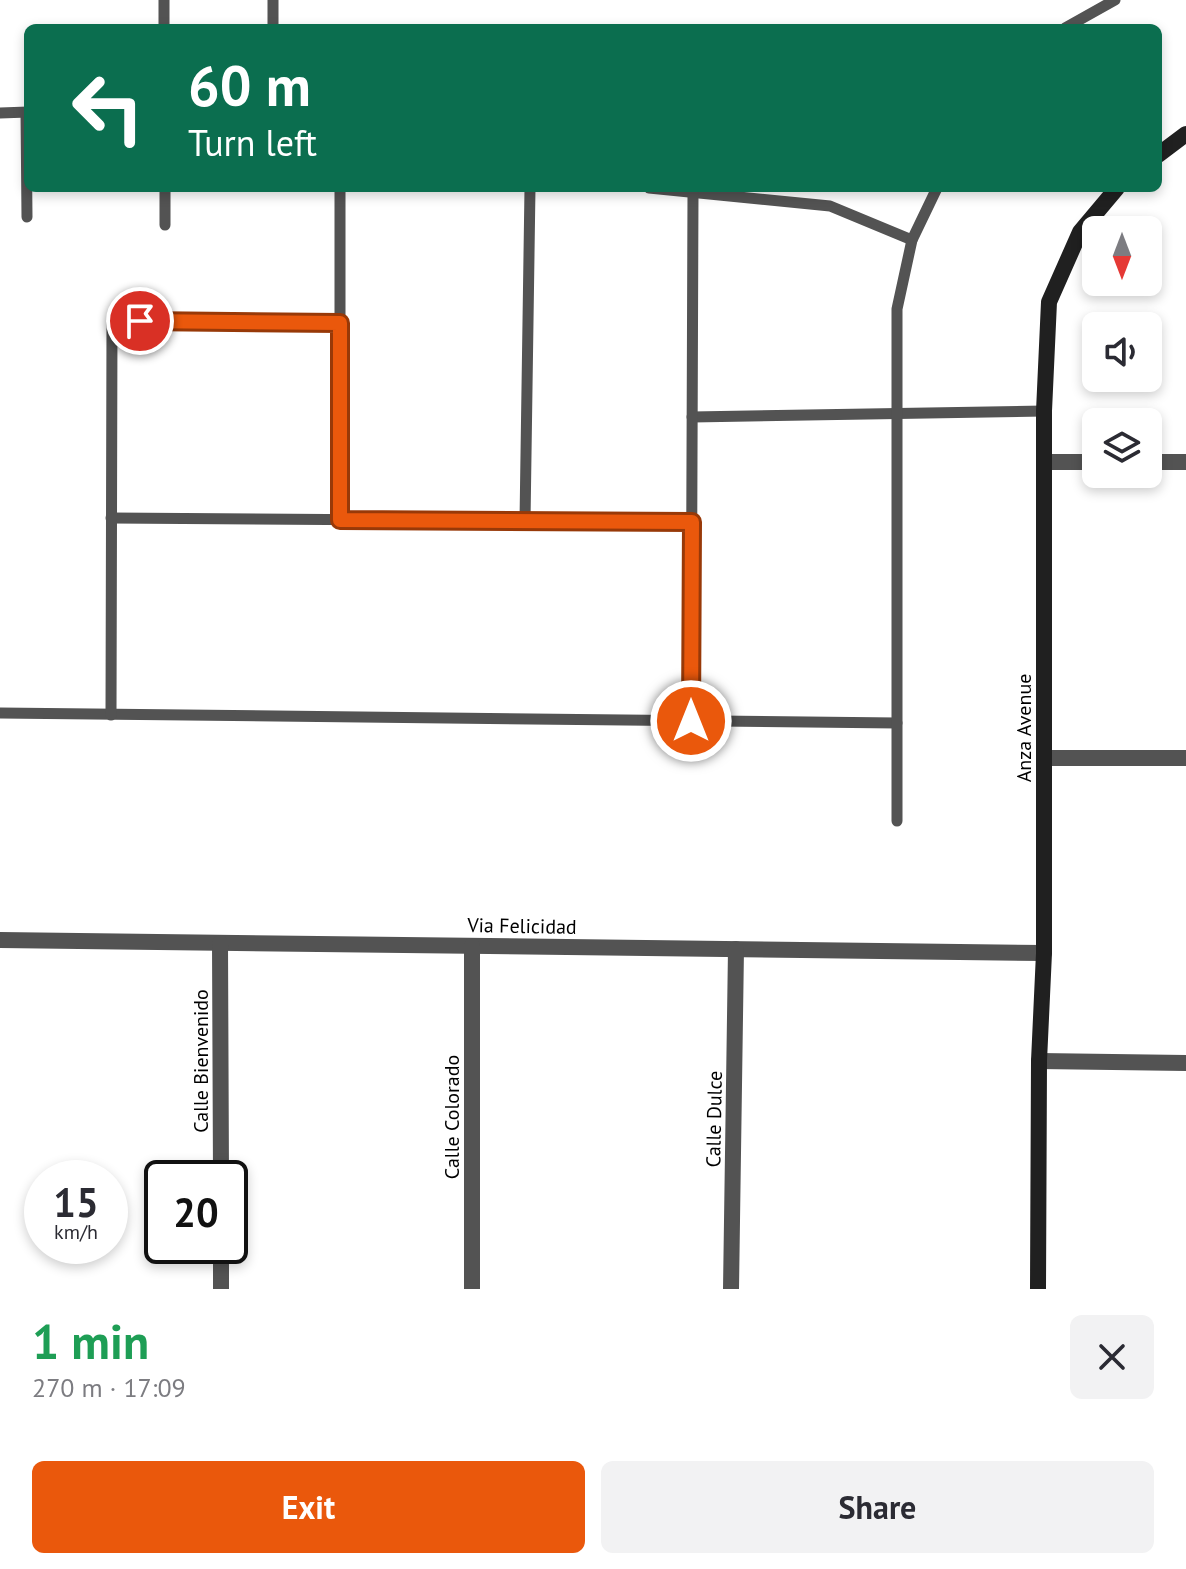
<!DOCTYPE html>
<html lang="en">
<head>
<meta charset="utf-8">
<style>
	body { margin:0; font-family:"PT Sans",sans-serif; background:#f2f2f3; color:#2b2b33; height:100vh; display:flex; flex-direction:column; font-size:30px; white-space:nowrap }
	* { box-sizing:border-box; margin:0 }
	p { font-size:26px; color:#7c7c81 }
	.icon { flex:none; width:44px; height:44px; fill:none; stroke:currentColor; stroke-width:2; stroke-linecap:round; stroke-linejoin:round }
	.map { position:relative; height:1289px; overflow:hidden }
	.sheet { display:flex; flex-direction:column; background:#fff; flex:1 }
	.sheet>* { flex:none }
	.banner { position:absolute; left:24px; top:24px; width:1138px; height:168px; border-radius:12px; box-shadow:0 4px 12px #0003; background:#0b6e4f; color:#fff; overflow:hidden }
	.needle { width:52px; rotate:180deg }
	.tools { position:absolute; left:1082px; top:216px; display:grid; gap:16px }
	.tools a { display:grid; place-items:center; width:80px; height:80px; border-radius:12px; background:#fff; box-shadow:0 4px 12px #0003; font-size:40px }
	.speed { position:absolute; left:24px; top:1160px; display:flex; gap:16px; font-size:40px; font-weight:700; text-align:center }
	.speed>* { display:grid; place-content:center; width:104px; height:104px; border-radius:50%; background:#fff; box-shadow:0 4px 12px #0003; line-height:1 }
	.speed small { font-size:20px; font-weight:400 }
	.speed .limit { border:4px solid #111; border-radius:12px; background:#fff; color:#111 }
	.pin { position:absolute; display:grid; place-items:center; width:68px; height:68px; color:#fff; margin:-34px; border:4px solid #fff; border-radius:50%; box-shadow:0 2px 8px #0007 }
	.me { position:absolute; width:88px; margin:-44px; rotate:0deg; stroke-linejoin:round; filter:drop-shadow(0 0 6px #0008) }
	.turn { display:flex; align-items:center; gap:28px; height:168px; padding:0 32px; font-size:36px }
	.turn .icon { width:104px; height:104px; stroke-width:2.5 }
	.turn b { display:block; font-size:56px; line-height:68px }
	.round { display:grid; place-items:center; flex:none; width:84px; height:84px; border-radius:12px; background:#f2f2f3 }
	.head { display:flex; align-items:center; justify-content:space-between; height:136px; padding:0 32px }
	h1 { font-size:48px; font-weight:700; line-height:60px; color:#1e9e55 }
	.button { display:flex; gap:16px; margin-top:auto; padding:16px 32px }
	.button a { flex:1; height:92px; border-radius:12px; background:#ea580c; color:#fff; font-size:32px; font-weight:700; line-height:92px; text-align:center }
	.button a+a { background:#f2f2f3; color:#2b2b33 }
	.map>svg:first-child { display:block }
</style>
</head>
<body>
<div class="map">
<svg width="1186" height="1289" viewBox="0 0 1186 1289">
	<rect width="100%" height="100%" fill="#fff"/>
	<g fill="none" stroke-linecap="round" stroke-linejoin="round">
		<!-- lane -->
		<g stroke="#535353" stroke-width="11">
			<polyline points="273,0 273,28"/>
			<polyline points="164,28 164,0"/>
			<polyline points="1065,28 1115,0"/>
			<polyline points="26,112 27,217"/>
			<polyline points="0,113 28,112"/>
			<polyline points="165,188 165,225"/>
			<polyline points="340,188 340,520"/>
			<polyline points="649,188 830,206 912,240"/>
			<polyline points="692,417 1044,411"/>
			<polyline points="111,518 692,522"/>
			<polyline points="525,521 530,188"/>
			<polyline points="0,713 897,723"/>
			<polyline points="111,715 112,321 340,323"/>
			<polyline points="691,721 693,193"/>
			<polyline points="897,821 897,309 912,240 937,188"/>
		</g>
		<!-- street -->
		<g stroke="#535353" stroke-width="16">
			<polyline points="1044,462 1096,462"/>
			<polyline points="1148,462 1186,462"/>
			<polyline points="1044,758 1186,758"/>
			<polyline points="0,940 1044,953"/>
			<polyline points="220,943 221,1178"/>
			<polyline points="472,946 472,1289"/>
			<polyline points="1039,1061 1186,1063"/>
			<polyline points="221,1246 221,1289"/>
			<polyline points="731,1289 736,949"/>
		</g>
		<!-- secondary -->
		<g stroke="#202020" stroke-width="16">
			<polyline points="1158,155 1186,134"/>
			<polyline points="1038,1289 1039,1061 1044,953 1044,411 1049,302 1080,232 1117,188"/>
		</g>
	</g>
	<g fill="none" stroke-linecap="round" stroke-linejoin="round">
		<defs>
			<polyline id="route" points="140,321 340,323 340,520 692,522 691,721"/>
		</defs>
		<!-- route casing -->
		<use href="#route" stroke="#983908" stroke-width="20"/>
		<!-- route -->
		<use href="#route" stroke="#ea580c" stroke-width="14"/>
	</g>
	<g text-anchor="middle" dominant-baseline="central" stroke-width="6" stroke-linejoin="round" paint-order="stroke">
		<!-- street labels -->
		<g font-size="20" fill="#000" stroke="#fff">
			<text transform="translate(1024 728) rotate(-90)">Anza Avenue</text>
			<text transform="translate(522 926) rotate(1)">Via Felicidad</text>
			<text transform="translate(201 1061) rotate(-90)">Calle Bienvenido</text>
			<text transform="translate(452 1117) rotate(-90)">Calle Colorado</text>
			<text transform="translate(714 1119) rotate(-89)">Calle Dulce</text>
		</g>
	</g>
</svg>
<div class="tools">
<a><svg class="needle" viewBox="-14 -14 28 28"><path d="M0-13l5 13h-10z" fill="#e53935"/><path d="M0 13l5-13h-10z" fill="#7c7c81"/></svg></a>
<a><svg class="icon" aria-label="sound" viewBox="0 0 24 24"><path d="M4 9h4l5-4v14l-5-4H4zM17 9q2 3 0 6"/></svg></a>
<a><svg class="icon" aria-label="layers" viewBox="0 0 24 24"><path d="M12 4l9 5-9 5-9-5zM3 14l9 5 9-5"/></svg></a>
</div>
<div class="speed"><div>15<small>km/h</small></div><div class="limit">20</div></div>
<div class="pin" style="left:140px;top:321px;background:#d93025"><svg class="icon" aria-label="arrive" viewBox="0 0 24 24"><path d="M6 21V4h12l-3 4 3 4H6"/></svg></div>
<svg class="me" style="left:691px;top:721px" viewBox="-20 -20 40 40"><circle r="17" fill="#ea580c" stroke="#fff" stroke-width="3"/><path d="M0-11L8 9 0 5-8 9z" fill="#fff"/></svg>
<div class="banner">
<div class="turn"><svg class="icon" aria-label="left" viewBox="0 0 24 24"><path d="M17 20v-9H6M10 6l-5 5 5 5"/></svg><div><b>60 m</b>Turn left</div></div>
</div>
</div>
<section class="sheet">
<div class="head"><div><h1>1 min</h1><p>270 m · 17:09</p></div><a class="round"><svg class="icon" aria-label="close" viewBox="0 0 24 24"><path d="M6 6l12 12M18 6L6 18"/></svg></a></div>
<div class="button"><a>Exit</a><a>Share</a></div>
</section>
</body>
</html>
